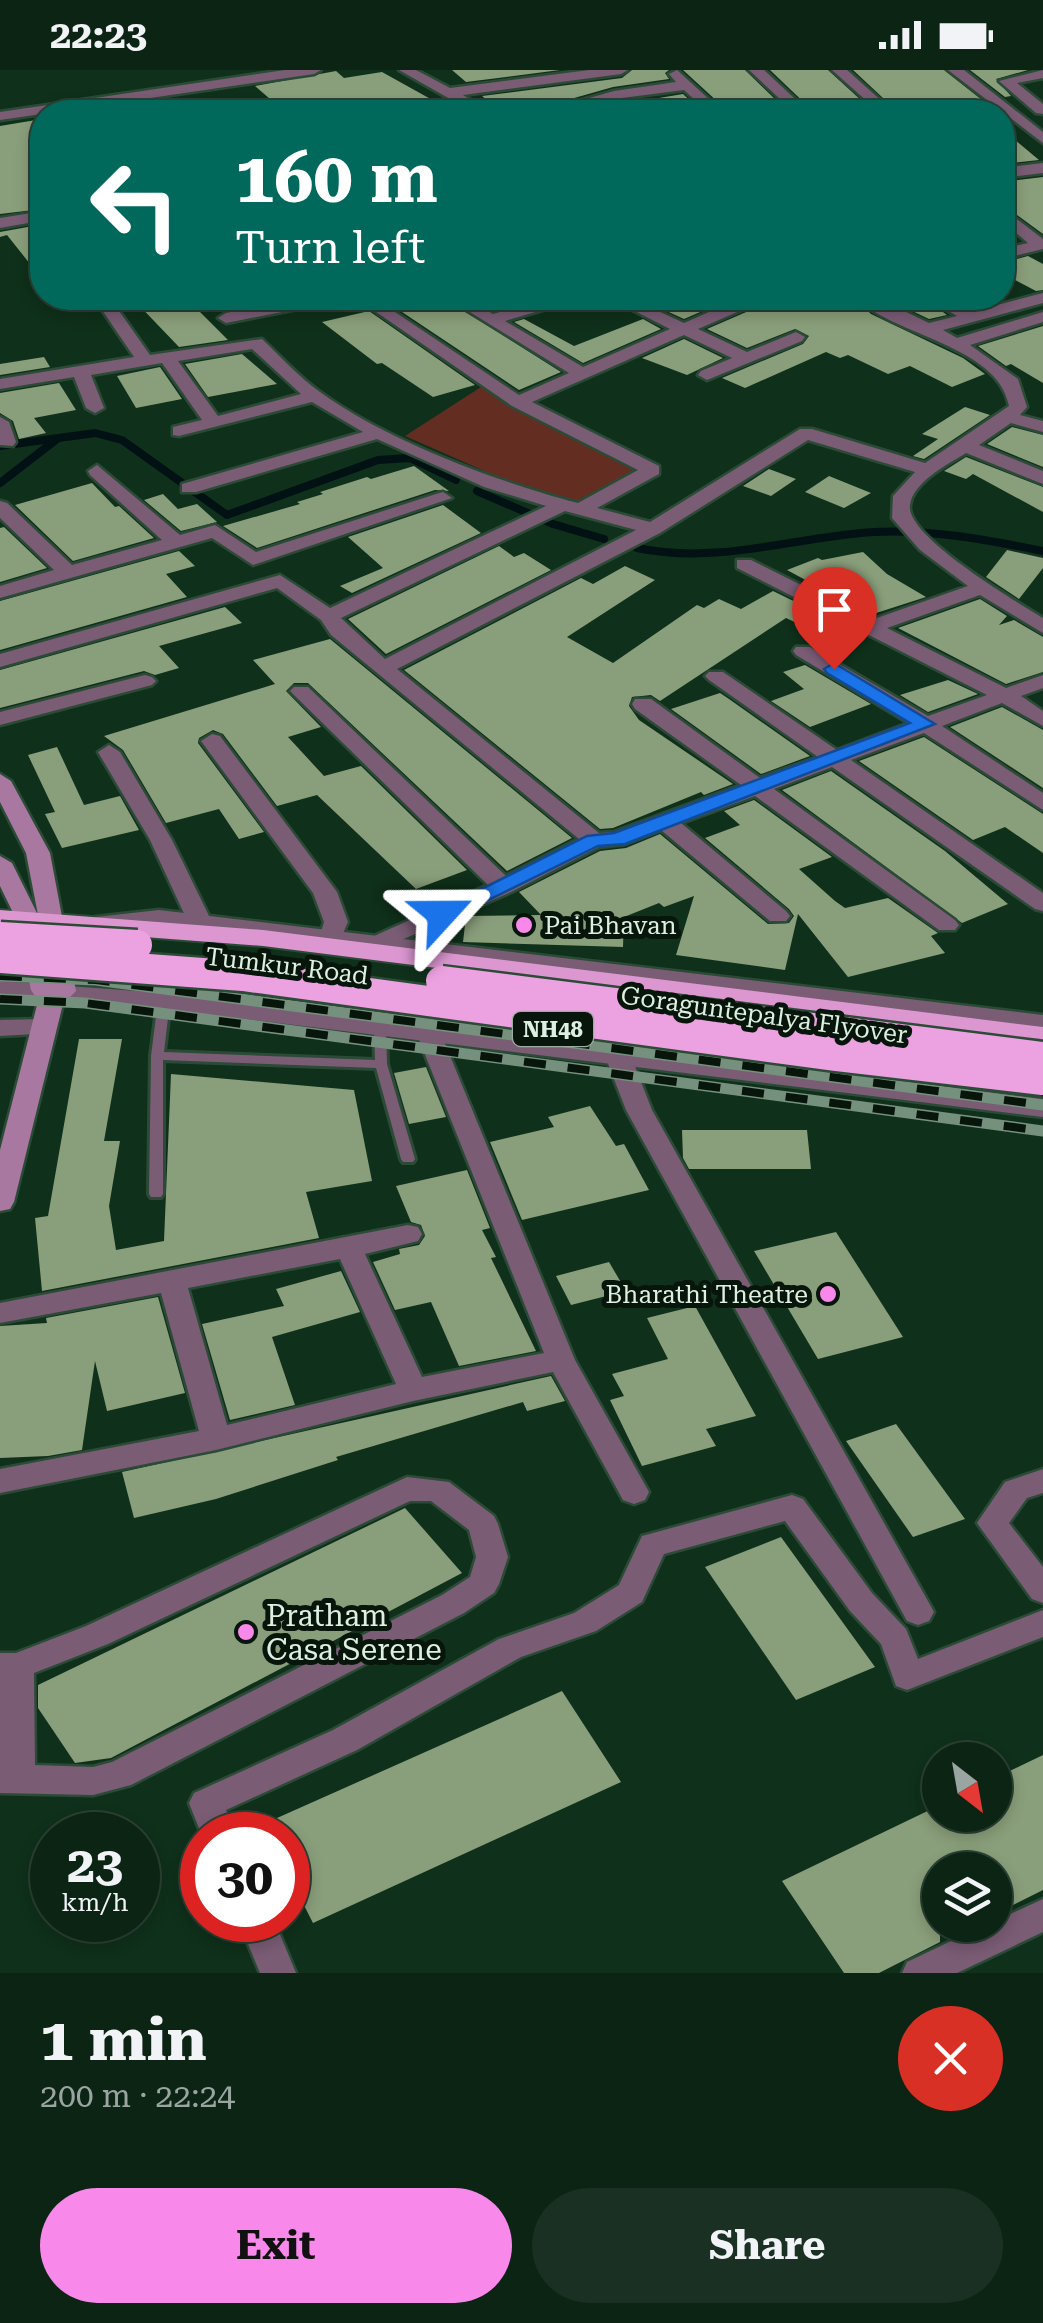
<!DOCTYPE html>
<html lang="en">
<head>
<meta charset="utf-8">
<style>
	body { margin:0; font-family:"Roboto Serif",serif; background:#193022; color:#f1f3f6; height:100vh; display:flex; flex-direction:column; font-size:38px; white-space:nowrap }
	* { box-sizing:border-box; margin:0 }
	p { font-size:32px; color:#9aa4a0 }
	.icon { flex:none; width:55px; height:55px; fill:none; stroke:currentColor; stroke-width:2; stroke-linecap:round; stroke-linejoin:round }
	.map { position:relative; height:1903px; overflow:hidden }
	.details { display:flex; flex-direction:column; background:#0b2414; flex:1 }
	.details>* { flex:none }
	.guide { position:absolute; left:30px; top:30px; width:985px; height:210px; border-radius:40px; box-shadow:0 5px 15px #0003,0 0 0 2px #2b4134; background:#00695c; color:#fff; overflow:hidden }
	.needle { width:65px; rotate:149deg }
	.controls { position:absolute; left:922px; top:1672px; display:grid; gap:20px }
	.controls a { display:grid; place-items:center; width:90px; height:90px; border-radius:50%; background:#0b2414; box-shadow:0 5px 15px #0003,0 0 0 2px #2b4134; font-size:50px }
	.speed { position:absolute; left:30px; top:1742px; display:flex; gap:20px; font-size:50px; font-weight:700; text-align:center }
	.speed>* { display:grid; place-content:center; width:130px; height:130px; border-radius:50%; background:#0b2414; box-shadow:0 5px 15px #0003,0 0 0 2px #2b4134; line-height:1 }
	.speed small { font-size:25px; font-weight:400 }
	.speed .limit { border:15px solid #d22; background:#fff; color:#111 }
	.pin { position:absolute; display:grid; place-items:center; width:85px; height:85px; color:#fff; margin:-102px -42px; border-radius:50% 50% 50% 0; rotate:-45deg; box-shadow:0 0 10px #0007 }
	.pin .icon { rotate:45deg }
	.me { position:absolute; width:110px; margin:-55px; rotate:66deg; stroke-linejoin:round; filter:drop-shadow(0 0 8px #0008) }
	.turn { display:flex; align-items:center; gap:35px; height:210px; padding:0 40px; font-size:45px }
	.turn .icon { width:130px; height:130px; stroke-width:2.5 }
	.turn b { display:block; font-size:70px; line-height:85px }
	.round { display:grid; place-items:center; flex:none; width:105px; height:105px; border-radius:52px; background:#193022 }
	.summary { display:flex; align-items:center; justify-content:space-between; height:170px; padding:0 40px }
	h1 { font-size:60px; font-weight:700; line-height:75px }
	.button { display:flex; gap:20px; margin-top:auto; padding:20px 40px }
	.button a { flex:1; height:115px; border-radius:60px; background:#f888ea; color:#111; font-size:40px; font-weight:700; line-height:115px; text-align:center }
	.button a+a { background:#193022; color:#f1f3f6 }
	.status { display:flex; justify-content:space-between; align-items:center; height:70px; padding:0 50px; background:#0b2414; direction:ltr }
	.status svg { height:28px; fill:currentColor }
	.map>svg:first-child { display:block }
</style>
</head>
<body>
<div class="status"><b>22:23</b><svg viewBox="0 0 49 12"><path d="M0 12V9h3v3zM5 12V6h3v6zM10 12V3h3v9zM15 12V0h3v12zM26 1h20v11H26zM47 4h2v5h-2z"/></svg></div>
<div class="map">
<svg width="1043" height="1903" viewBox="0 0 1043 1903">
	<rect width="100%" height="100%" fill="#0f301b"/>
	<!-- green -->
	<polygon fill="#642d22" points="481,317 658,404 580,443 405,366"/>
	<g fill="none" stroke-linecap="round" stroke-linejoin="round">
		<!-- stream -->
		<g stroke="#021114" stroke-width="8">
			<polyline points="0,376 95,363 122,370 227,445 378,390 410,388 456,410"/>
			<polyline points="0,413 57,369"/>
			<polyline points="477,421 553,454 604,469"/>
			<path d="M637,478C719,495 793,467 874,462C931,459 988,470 1043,481"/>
		</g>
	</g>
	<!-- building -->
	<g fill="#899e7a">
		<polygon points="452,0 560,0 466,12"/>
		<polygon points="632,0 669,0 665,3 669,9 613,17 539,38 536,42 501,42 482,26 622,8"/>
		<polygon points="683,0 745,0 779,33 747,37 739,30 719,33"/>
		<polygon points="770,0 828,0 874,42 814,42"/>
		<polygon points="853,0 944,0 982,30 968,33 981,42 898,42"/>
		<polygon points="970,0 1028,0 996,9 1011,26 1005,27"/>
		<polygon points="336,1 344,8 382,2 454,42 285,42 255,16"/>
		<polygon points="683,24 697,37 660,42 575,42"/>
		<polygon points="42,49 42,139 0,144 0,56"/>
		<polygon points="1002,59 1039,90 1002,94"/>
		<polygon points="1043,107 1043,164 1002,134 1002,112"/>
		<polygon points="33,156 42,168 42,209 7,165 0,167 0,162"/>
		<polygon points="1028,186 1043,194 1043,220 1036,221 1002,203 1002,193"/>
		<polygon points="132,228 186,228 228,270 179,277"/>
		<polygon points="430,228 444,228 561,302 519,320 393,236"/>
		<polygon points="638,228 733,228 684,249"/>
		<polygon points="762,228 854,228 871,244 963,288 985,304 952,317 910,296 888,304 848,285 840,288 826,282 745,318 722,308 803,274 809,266 795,259 747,278 707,259 760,236"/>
		<polygon points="885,228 924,228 947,245 929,249"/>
		<polygon points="369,241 475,315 433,327 382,293 377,294 322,252"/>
		<polygon points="524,249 574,276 643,249 661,259 583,293 514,252"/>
		<polygon points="1043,256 1043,313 1011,294 1006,296 978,276"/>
		<polygon points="684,269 723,288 687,305 642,288"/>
		<polygon points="242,284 277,314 208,327 185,294"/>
		<polygon points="44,287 50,297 0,305 0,294"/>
		<polygon points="160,297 182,329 136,338 117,306"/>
		<polygon points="59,313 76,340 34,348 46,363 19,369 13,351 0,343 0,323"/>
		<polygon points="965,337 990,345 924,389 913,386 938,369 922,364"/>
		<polygon points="1012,357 1043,365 1043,397 987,374"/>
		<polygon points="966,387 1043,417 1043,442 973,404 966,409 944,401"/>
		<polygon points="414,396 449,421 435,420 257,478 223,456 300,434 297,432 323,424 320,422 367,407 371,409"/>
		<polygon points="769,399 796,409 771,426 743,416"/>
		<polygon points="829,406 871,423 844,438 805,422"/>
		<polygon points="92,413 115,437 119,436 154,468 73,491 15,435"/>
		<polygon points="163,424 178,439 197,434 217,452 181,461 144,430"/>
		<polygon points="443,435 481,463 352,523 340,516 383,498 348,467"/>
		<polygon points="4,457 47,498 0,512 0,458"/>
		<polygon points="499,476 514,487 524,483 551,500 386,584 348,549"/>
		<polygon points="1007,480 1043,488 1043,498 1019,529 986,507"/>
		<polygon points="179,481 195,496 166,504 187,527 0,580 0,531"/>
		<polygon points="863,482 887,504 926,527 870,545 787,500 818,488 822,490"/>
		<polygon points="625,496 655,510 567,567 613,593 697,535 704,538 719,529 741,539 773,521 820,544 801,555 786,548 660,631 651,625 632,627 629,636 639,650 733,714 704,725 701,722 613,758 600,759 404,600 581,508 593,514"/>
		<polygon points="980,529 1007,546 999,555 1014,550 1043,567 1043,602 1006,614 898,558"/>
		<polygon points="225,537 242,553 159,576 179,598 155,605 144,601 0,638 0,600"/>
		<polygon points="330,569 572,768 507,801 308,613 294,613 286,621 321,657 288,667 324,706 361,696 467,800 416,819 317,725 277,736 223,664 213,660 199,668 198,673 264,762 239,769 219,739 166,753 123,680 104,666 275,614 253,590"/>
		<polygon points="805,595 871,634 810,657 771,631 804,619 783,602"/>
		<polygon points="948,610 978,624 928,642 900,625"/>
		<polygon points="720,623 729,629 810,686 761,704 671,639"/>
		<polygon points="1002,637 1043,660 1043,718 950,657"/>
		<polygon points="924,667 1043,744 1043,783 1005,757 973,770 859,691"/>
		<polygon points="57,677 84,735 120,726 139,760 62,778 45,744 55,742 28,685"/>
		<polygon points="831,701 945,781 1008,834 962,853 782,720"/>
		<polygon points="754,730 832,787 799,799 835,831 845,838 888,828 938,863 931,866 945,883 848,907 798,844 785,900 676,885 694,826 664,837 659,833 624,847 623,877 463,872 466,846 541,845 519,822 600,781 626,778 660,764 768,854 789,853 794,846 789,839 705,768 740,755 724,741"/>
		<polygon points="79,969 122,969 104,1071 120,1071 109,1136 116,1180 164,1171 171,1004 354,1020 372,1111 306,1122 319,1168 42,1221 35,1148 48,1146"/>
		<polygon points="426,997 446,1047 409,1054 394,1003"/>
		<polygon points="590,1036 616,1076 624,1074 649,1120 522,1150 490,1072 554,1057 548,1047"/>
		<polygon points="682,1060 807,1060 811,1099 689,1099 683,1088"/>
		<polygon points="467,1100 490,1158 482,1160 496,1187 491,1188 536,1281 459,1296 431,1232 395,1240 373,1192 400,1184 399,1179 419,1175 425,1166 421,1155 411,1152 396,1116"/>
		<polygon points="836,1162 903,1267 818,1289 754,1181"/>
		<polygon points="609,1192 626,1221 571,1235 556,1206"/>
		<polygon points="341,1201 360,1242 272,1267 295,1335 230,1350 202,1254 284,1236 276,1219"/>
		<polygon points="158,1227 185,1323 107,1341 95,1291 82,1380 48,1386 0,1388 0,1256 47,1253 46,1248"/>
		<polygon points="695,1236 756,1346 706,1359 716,1376 642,1396 610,1330 624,1326 612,1304 668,1289 647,1248"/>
		<polygon points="551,1306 565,1331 527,1341 523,1332 336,1387 338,1390 216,1429 134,1448 122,1402"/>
		<polygon points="896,1354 965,1449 913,1467 846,1371"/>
		<polygon points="405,1438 462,1503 111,1688 75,1693 38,1638 38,1615"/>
		<polygon points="781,1467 875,1597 796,1630 705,1497"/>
		<polygon points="562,1621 621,1712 313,1853 288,1804 288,1765 239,1765"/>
		<polygon points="1043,1685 1043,1820 995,1844 995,1800 940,1800 940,1872 879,1903 844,1903 782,1811 940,1735 940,1745 995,1745 995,1708"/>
	</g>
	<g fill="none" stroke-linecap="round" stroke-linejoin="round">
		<defs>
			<polygon id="service" points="164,927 170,931 164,982 375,990 374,957 376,954 384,954 386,957 387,994 415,1089 413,1092 403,1092 401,1089 376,998 163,990 163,1124 161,1127 151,1127 149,1124 151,986 158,931"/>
			<g id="minor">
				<polygon points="399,0 416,0 450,18 589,0 628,0 621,4 463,25 490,42 473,42"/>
				<polygon points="677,0 723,42 708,42 684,20 614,29 562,42 540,42 614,21 676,12 669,4"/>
				<polygon points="749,0 764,0 809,42 794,42"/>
				<polygon points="832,0 847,0 894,42 879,42"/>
				<polygon points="1043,0 1043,8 1017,13 1043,34 1043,44 1036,43 999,11"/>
				<polygon points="1043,93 1043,103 1002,108 1002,98"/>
				<polygon points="1002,138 1043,169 1043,179 1002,189 1002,179 1028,173 1002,151"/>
				<polygon points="38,142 42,143 42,158 34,152 0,158 0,148"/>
				<path d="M1043,223V233L943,260L957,268L1043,242V252L970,275L1018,309L1027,337L1020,345L1043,351V362L1011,353L979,375L1043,401V414L966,383C948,394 913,412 910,435C905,466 1017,532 1043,548V563L980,525L887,558L1006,618L1043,605V618L1021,626L1043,641V656L1002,633L942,656L1043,723V740L924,663L851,690L1043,823V841L1035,839L832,697L774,719L955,850L959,855L955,860H939L755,726L681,753L786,841L790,846L786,851H770L661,760L625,774L599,777L511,822L383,878L371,871L374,866L488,815L294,625L290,621L294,617H308L506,806L579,769L331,565L321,550L277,518L0,597V584L280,505L330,538L546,436L484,417L377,369L196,422H182V414L363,362L312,332L179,366L173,365V357L202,350L162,293L91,305L104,338L95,343L86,338L74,307L0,319V309L134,287L94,228H110L150,285L262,269C281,287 299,307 320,322C387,371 498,412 578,433L638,400L512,336L356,228H374L519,325L569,303L447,228H466L493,244L548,228H572L570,232L505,251L583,297L670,259L609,228H630L684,253L741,228H759L758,233L698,259L747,282L796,262L805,267L802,271L707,310L698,305L701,301L732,288L684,265L532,332L659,396V404L597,438L650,452L800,359H812L925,393L1009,336C998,275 891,265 857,228H877L929,253L957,246L927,228H947L974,241ZM252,279L301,324L218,346L178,291ZM808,370L915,402L893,426L892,448L920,480L968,516L871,550L751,490H737V498L987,625L928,646L810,577H796L793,581L796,585L909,653L837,680L723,602H709L705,606L709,610L818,687L760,708L651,629H635L632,634L635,639L741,715L614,762L599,763L397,599L660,463ZM565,441L636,460L385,589L341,548Z"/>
				<polygon points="305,228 336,228 328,233 226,253 218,248 226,243"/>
				<polygon points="0,347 9,352 16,372 13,376 0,375"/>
				<polygon points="97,395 180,465 215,455 256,482 436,424 443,422 452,428 253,495 212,468 0,528 0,516 54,500 0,448 0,431 7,433 72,495 162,470 90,405 88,401"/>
				<polygon points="145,605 152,607 156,611 152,615 0,655 0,642"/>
				<polygon points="212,664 220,666 337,822 348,852 340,870 332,872 320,865 324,852 313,823 201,671"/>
				<polygon points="109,675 120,682 172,770 211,850 207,855 191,855 187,850 150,770 98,682"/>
				<path d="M420,934L432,942L575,1290L649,1422L645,1430L634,1434L623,1430L553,1302L413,1331L216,1380L0,1423V1399L199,1361L161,1223L0,1253V1233L408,1155L418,1157L422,1164L418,1171L365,1184L422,1307L544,1283L408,942ZM340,1189L396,1314L227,1355L188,1218Z"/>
				<polygon points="44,949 57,957 53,963 0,966 0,950"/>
				<polygon points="618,978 631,986 652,1040 929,1533 934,1542 929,1551 918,1555 907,1551 626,1040 605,986"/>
				<polygon points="1043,1399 1043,1423 1027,1428 1009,1453 1043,1497 1043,1533 1032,1529 977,1453 1005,1412"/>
				<path d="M407,1407L449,1412L494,1446L498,1454L508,1487L499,1514L494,1523L464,1543L131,1715L93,1725L0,1723V1583H16L86,1556ZM410,1431H431L469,1460L476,1487L470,1507L442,1525L112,1692L93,1697L35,1695L34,1603L108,1574Z"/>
				<polygon points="792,1425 803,1429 872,1523 906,1559 918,1589 1043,1540 1043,1567 907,1620 896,1616 881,1574 850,1541 785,1451 664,1484 642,1532 596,1561 521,1587 357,1680 226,1740 236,1765 202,1766 189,1733 194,1723 333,1660 499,1569 574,1543 619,1515 642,1466"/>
				<polygon points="1043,1829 1043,1862 957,1903 902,1903 907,1892 985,1855 995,1855 995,1851"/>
				<polygon points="238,1850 274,1850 296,1903 260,1903"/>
			</g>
			<g id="tertiary">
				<polygon points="285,0 321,0 314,4 0,50 0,42"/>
				<polygon points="948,0 964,0 1043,62 1043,73"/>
				<polygon points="159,840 1043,945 1043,961 239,861 159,854 96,861 84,854 96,847"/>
				<polygon points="0,911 164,923 1043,1029 1043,1047 164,939 0,927"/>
			</g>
			<polygon id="secondary" points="0,704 11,711 50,783 76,921 63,934 14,1132 10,1139 0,1141 0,1080 38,931 31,920 16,849 0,816 0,786 12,793 38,845 26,783 0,732"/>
			<polygon id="trunk" points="0,840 263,860 1043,957 1043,975 263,876 0,856"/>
		</defs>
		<!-- service casing -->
		<use href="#service" stroke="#2c4b37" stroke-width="6"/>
		<!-- minor casing -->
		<use href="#minor" stroke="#2c4b37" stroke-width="5"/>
		<!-- tertiary casing -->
		<use href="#tertiary" stroke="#2c4b37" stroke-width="5"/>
		<!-- secondary casing -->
		<use href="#secondary" stroke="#2c4b37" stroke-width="5"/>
		<!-- trunk casing -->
		<use href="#trunk" stroke="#2c4b37" stroke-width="4"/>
		<!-- service -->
		<use href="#service" fill="#7a5c75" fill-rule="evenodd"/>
		<!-- minor -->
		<use href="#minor" fill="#7a5c75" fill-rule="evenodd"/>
		<!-- tertiary -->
		<use href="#tertiary" fill="#7a5c75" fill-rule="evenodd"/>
		<!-- secondary -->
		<use href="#secondary" fill="#a878a0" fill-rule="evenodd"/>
		<!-- trunk -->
		<use href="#trunk" fill="#dc97d1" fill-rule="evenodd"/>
		<defs>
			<g id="rail">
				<polyline points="0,906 96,910 1043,1035"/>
				<polyline points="0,929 85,933 1043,1061"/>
			</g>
		</defs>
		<!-- rail casing -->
		<use href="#rail" stroke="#76907e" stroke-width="11"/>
		<!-- rail -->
		<use href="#rail" stroke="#07150b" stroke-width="8" stroke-dasharray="22" stroke-linecap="butt"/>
		<defs>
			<g id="motorway-bridge">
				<polyline points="0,867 137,875"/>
				<polyline points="0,888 243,906 835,986 1043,1010"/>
				<polyline points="441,911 1043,987"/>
			</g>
		</defs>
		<!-- motorway-bridge casing -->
		<use href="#motorway-bridge" stroke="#2c4b37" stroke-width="35" stroke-linecap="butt"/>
		<!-- motorway-bridge -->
		<use href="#motorway-bridge" stroke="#eca1e0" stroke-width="30"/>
	</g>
	<!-- route -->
	<polygon fill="#1a73e8" stroke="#114b97" stroke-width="2.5" points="834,593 935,654 625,774 598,776 450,849 442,851 432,844 587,766 614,763 910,653 827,603 824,599"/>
	<!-- markers -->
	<g fill="#f888ea" stroke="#07150b" stroke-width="4">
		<circle cx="524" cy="855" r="10"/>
		<circle cx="828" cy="1224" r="10"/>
		<circle cx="246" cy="1562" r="10"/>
	</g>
	<g text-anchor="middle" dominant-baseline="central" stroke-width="10" stroke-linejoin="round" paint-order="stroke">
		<!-- shield labels -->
		<rect fill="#07150b" stroke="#9caea0" stroke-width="2.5" x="513" y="942" width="80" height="34" rx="8"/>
		<g font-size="22" font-weight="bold" fill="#dcefe0">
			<text x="553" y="959">NH48</text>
		</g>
		<!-- poi labels -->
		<g font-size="25" fill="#dcefe0" stroke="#07150b" text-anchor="start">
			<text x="544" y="855">Pai Bhavan</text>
			<text x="808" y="1224" text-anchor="end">Bharathi Theatre</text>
		</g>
		<!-- street labels -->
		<g font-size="25" fill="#dcefe0" stroke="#07150b">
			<text transform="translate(287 896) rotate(7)">Tumkur Road</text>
			<text transform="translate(764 945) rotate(8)">Goraguntepalya Flyover</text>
		</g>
		<!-- near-poi labels -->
		<g font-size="30" fill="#dcefe0" stroke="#07150b" text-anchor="start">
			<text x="266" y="1545">Pratham<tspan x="266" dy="34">Casa Serene</tspan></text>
		</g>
	</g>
</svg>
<div class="controls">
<a><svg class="needle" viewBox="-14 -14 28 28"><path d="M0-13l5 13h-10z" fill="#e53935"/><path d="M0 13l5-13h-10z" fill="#9aa4a0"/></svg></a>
<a><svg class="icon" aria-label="layers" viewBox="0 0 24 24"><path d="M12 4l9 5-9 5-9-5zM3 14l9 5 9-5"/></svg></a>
</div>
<div class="speed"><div>23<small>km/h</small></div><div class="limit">30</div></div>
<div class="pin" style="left:834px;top:599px;background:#d93025"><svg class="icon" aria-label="arrive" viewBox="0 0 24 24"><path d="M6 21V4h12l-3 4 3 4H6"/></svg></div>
<svg class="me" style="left:442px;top:844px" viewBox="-20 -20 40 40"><path d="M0-17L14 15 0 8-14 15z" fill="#1a73e8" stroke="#fff" stroke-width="4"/></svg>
<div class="guide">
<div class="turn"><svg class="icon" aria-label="left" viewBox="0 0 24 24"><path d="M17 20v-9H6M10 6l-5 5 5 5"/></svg><div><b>160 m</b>Turn left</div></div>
</div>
</div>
<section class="details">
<div class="summary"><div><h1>1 min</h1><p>200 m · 22:24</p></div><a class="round" style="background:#d93025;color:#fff"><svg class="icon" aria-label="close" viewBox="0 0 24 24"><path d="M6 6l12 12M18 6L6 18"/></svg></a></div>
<div class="button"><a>Exit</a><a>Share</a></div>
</section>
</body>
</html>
